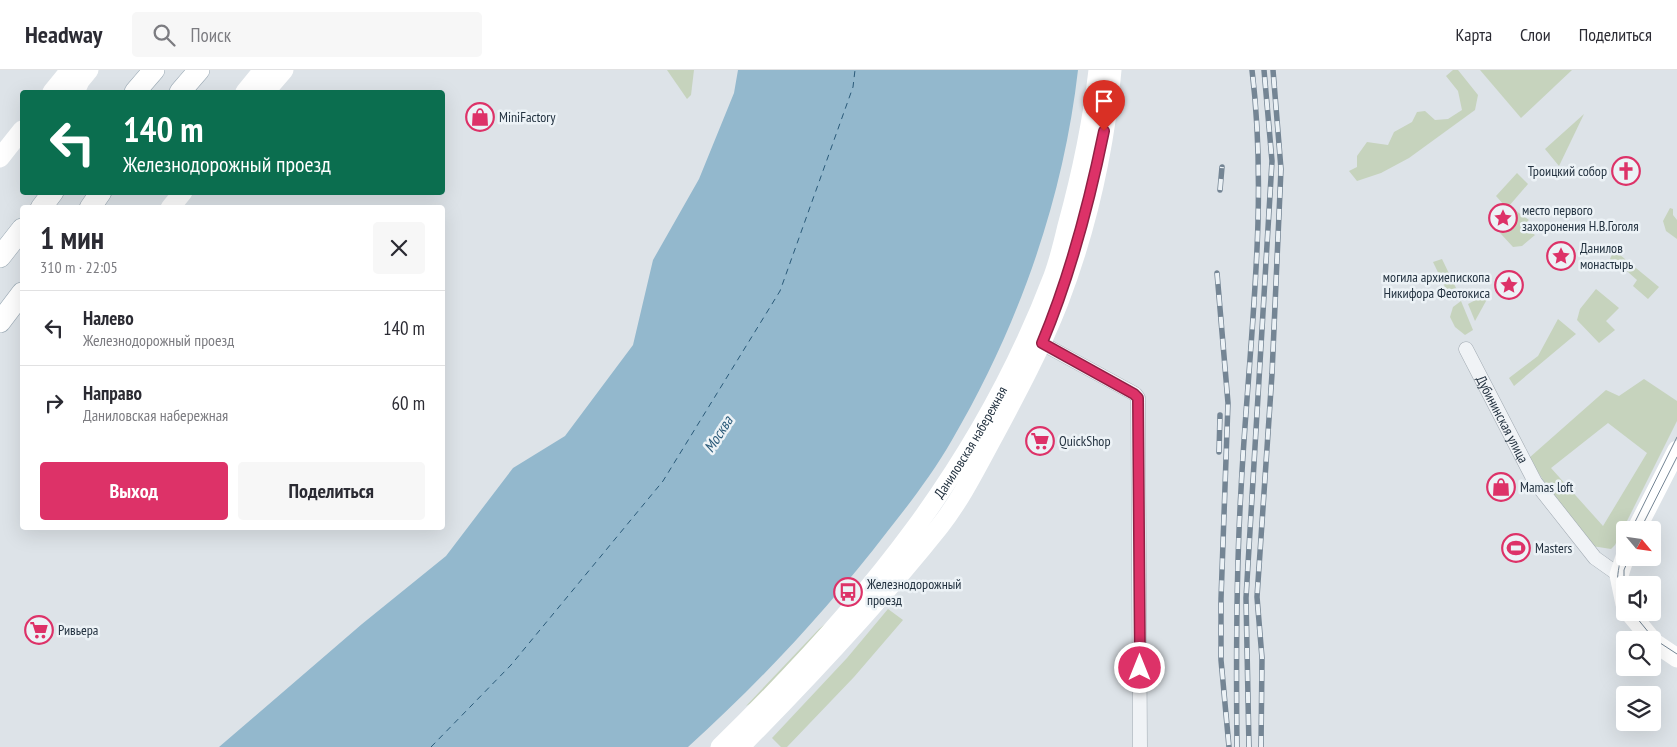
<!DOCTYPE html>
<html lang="ru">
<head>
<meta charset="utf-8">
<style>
	body { margin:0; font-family:"PT Sans Narrow",sans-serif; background:#f7f7f7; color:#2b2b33; height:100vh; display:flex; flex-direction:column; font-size:19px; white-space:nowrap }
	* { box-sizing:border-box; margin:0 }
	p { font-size:16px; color:#7c7c81 }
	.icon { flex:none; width:28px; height:28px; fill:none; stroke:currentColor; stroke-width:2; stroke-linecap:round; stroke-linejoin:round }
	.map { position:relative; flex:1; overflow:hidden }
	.drawer { position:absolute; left:20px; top:135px; width:425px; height:325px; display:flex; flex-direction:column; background:#fff; border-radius:5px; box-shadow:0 5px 20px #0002 }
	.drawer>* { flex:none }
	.top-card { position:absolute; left:20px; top:20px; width:425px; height:105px; border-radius:5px; box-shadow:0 5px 20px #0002; background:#0b6e4f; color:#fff; overflow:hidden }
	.needle { width:32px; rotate:119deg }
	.fabs { position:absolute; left:1616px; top:451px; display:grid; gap:10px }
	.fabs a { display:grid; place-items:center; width:45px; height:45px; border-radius:5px; background:#fff; box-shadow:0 5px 20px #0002; font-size:25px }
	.pin { position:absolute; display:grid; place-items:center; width:42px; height:42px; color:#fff; margin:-51px -21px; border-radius:50% 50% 50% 0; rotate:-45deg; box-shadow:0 0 5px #0007 }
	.pin .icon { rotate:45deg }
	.me { position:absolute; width:55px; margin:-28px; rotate:0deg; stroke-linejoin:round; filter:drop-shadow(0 0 4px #0008) }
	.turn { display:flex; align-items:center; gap:18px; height:105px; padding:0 20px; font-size:22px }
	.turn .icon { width:65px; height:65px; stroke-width:2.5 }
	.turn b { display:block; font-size:35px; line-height:42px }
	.round { display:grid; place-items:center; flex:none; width:52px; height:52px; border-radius:5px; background:#f7f7f7 }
	.summary { display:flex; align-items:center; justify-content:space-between; height:85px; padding:0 20px }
	h1 { font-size:30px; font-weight:600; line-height:38px }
	.cta { display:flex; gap:10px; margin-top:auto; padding:10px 20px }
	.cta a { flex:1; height:58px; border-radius:5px; background:#dd3268; color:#fff; font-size:20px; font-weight:600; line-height:58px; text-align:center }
	.cta a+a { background:#f7f7f7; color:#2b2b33 }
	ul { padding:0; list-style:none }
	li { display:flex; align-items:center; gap:15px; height:75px; padding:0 20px; border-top:1px solid #e1e1e2 }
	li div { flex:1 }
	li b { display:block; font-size:19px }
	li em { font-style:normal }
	header { display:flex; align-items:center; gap:30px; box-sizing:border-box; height:70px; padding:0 25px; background:#fff; border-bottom:1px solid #e1e1e2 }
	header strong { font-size:24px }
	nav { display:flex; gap:28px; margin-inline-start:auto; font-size:18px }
	.search { width:350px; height:45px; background:#f7f7f7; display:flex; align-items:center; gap:12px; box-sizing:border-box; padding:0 18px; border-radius:5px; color:#7c7c81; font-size:19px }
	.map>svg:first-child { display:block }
</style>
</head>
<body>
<header>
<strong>Headway</strong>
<div class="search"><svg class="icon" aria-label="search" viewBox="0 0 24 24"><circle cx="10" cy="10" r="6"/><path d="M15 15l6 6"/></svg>Поиск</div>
<nav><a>Карта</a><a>Слои</a><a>Поделиться</a></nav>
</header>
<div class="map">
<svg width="1677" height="677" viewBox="0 0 1677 677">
	<rect width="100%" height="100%" fill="#dde3e8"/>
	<!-- green -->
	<g fill="#c6d3bd" fill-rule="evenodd">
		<polygon points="667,0 694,0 691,25 687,29"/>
		<polygon points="1453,0 1458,0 1478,25 1475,40 1409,88 1381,103 1357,111 1349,101 1357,97 1357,86 1367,72 1388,75 1394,62 1412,52 1417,42 1425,41 1435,50 1448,49 1462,40 1458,21 1446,6"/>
		<polygon points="1480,0 1572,0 1521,48"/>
		<polygon points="1584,44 1559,96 1545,79"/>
		<polygon points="1517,103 1528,114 1509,136 1529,150 1525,153 1527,159 1535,165 1522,176 1513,177 1489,151 1504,135 1496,126"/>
		<polygon points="1670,138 1673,139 1673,145 1677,150 1677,169 1666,161 1663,151"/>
		<polygon points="1614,180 1659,217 1648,229 1633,216 1637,210 1619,194 1614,198 1610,189"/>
		<polygon points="1442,189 1456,218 1451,221 1446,219 1433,192"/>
		<polygon points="1596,219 1619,238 1606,251 1615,260 1599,273 1577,250 1580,239"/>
		<polygon points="1491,222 1475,251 1468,234"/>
		<polygon points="1461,231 1473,260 1465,265 1455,257 1450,247 1453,237"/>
		<polygon points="1558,249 1576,264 1514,316 1509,308 1538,286"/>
		<path d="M1644,309L1677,331V351L1615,475L1611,479L1592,476L1552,424L1529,388L1606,320L1619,326ZM1608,353L1647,383L1603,456L1551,398Z"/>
		<polygon points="888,539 903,550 854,607 787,677 781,677 772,668 847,588"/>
		<polygon points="830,550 757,630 746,636 819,559"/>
	</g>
	<!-- water -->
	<path fill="#93b8cd" d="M738,0H1078C1063,131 1018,257 952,370C933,403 910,433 887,462C827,540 761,611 688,677H219L362,554L446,486L513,398L565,366L633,275L653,190L699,109L734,23Z"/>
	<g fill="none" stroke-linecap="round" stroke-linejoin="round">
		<!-- ferry -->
		<polyline stroke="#2a5a79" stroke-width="1" stroke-dasharray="6 5" stroke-linecap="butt" points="431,677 511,595 663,411 780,221 853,17 855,0"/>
		<defs>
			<g id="street">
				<polyline points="1034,269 1135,324 1138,328 1140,677"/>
				<path id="s1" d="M1466,279L1535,412L1595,488L1619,505"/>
			</g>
			<g id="primary">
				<polyline points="135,22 154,0"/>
				<polyline points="180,22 199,0"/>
				<polyline points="41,138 53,122"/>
				<polyline points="90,138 101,122"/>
				<polyline points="0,187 22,159"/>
				<polyline points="0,252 22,223"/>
			</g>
		</defs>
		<!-- street casing -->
		<use href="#street" stroke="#a2abb3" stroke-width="15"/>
		<!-- primary casing -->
		<use href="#primary" stroke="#9baab5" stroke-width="22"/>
		<!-- street -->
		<use href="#street" stroke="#f0f3f6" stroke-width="14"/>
		<!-- secondary -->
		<g stroke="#fff" stroke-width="19">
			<polyline points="52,22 70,0"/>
			<polyline points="75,22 80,11 89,0"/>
			<polyline points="245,22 263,0"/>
			<polyline points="265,22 284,0"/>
			<polyline points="0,88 22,60"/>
			<polyline points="170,138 183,122"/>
			<polyline points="1636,460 1677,380"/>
			<polyline points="1625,487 1619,505 1625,534"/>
			<polyline points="1629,542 1652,570"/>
			<polyline points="1652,571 1677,588"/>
			<path id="s2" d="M720,677C864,537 981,396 1053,206C1059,190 1063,173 1067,156C1081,105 1092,53 1098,0"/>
			<path d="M740,677C810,606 878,534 940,456C962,428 978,395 995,364C1018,321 1041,278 1059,232C1087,159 1105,78 1112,0"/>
		</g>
		<!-- primary -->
		<use href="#primary" stroke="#fff" stroke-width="21"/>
		<!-- tram -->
		<g stroke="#748594" stroke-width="1">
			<polyline points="1631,460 1677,367"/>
			<polyline points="1640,460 1677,387"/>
			<path d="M1625,475C1617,499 1613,519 1625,542"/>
			<polyline points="1624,515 1624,500 1629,488"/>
			<polyline points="1632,542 1654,569 1677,584"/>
		</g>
		<defs>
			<g id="rail">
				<polyline points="1220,120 1222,97"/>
				<polyline points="1217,203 1228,333 1221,529 1221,590 1229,677"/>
				<polyline points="1219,382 1220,345"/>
				<path d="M1237,677C1236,591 1236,505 1241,420C1248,280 1269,139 1252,0"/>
				<polyline points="1249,677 1246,528 1272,91 1264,0"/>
				<polyline points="1261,677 1262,588 1257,527 1272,304 1281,99 1273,0"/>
			</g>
		</defs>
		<!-- rail casing -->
		<use href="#rail" stroke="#748594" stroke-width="5.5"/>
		<!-- rail -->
		<use href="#rail" stroke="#ecf2f6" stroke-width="4" stroke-dasharray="11" stroke-linecap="butt"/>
	</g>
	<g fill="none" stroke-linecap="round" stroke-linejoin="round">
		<defs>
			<path id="route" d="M1104,61C1089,134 1071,204 1042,273L1134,324L1138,328L1140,598"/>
		</defs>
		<!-- route casing -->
		<use href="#route" stroke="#902044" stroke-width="12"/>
		<!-- route -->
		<use href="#route" stroke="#dd3268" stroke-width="9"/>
	</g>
	<!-- icons -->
	<defs>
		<symbol id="shop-ring" viewBox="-11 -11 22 22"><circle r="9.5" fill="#ecf2f6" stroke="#dd3268" stroke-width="1.5"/><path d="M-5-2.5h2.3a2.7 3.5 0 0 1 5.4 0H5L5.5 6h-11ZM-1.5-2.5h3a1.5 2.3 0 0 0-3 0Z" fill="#dd3268"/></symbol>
		<symbol id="church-ring" viewBox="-11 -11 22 22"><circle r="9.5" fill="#ecf2f6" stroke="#dd3268" stroke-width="1.5"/><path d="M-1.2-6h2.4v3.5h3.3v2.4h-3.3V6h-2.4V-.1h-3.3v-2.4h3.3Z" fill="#dd3268"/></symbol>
		<symbol id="sight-ring" viewBox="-11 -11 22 22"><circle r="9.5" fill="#ecf2f6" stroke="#dd3268" stroke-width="1.5"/><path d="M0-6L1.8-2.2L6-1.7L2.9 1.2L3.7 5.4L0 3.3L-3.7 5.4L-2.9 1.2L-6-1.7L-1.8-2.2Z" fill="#dd3268"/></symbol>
		<symbol id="supermarket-ring" viewBox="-11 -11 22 22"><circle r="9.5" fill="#ecf2f6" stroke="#dd3268" stroke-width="1.5"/><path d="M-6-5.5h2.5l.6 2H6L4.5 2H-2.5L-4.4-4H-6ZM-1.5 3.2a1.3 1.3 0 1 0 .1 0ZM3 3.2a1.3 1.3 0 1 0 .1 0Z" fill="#dd3268"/></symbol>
		<symbol id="stadium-ring" viewBox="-11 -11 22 22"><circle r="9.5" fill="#ecf2f6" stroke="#dd3268" stroke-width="1.5"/><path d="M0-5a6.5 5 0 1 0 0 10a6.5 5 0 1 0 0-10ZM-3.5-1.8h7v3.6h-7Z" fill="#dd3268"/></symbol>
		<symbol id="bus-ring" viewBox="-11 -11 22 22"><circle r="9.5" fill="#ecf2f6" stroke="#dd3268" stroke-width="1.5"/><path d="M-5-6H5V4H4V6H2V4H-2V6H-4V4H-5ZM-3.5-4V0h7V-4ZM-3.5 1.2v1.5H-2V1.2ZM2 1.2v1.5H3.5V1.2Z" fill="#dd3268"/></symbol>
	</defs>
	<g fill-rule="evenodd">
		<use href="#shop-ring" x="464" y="31" width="32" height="32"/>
		<use href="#church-ring" x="1610" y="85" width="32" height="32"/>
		<use href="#sight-ring" x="1487" y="132" width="32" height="32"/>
		<use href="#sight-ring" x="1545" y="170" width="32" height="32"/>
		<use href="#sight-ring" x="1493" y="199" width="32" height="32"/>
		<use href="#supermarket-ring" x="1024" y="355" width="32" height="32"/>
		<use href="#shop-ring" x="1485" y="401" width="32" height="32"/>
		<use href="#stadium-ring" x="1500" y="462" width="32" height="32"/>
		<use href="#bus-ring" x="832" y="506" width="32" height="32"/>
		<use href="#supermarket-ring" x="23" y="544" width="32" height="32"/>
	</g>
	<g text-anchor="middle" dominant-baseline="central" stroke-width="5" stroke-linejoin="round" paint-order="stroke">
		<!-- poi labels -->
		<g font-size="14" fill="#243341" stroke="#ecf2f6" text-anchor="start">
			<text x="499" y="47">MiniFactory</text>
			<text x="1607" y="101" text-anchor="end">Троицкий собор</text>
			<text x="1522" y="140">место первого<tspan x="1522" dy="16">захоронения Н.В.Гоголя</tspan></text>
			<text x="1580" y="178">Данилов<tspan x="1580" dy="16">монастырь</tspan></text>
			<text x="1490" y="207" text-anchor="end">могила архиепископа<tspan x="1490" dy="16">Никифора Феотокиса</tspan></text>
			<text x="1059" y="371">QuickShop</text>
			<text x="1520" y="417">Mamas loft</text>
			<text x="1535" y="478">Masters</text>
			<text x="867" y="514">Железнодорожный<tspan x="867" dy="16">проезд</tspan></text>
			<text x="58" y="560">Ривьера</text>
		</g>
		<!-- street labels -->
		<g font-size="14" fill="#243341" stroke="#ecf2f6">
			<text stroke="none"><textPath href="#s1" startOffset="79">Дубининская улица</textPath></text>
			<text stroke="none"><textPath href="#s2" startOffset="396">Даниловская набережная</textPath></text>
		</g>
		<!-- water labels -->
		<g font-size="15" font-style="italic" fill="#2a5a79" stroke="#ecf2f6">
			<text transform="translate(718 364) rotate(-57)">Москва</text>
		</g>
	</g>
</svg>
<div class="fabs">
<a><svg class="needle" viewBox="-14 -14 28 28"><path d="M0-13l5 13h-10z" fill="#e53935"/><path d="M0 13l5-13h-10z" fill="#7c7c81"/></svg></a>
<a><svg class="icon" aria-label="sound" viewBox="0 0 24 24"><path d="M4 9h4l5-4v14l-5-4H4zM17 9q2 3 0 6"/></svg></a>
<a><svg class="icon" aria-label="search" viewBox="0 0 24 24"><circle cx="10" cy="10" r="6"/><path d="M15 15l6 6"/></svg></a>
<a><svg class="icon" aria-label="layers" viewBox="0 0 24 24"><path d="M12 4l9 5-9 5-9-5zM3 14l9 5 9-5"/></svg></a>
</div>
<div class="pin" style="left:1104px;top:61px;background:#d93025"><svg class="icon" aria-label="arrive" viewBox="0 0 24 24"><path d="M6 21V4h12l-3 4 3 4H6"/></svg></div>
<svg class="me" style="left:1140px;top:598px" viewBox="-20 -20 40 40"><circle r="17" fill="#dd3268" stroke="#fff" stroke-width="3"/><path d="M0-11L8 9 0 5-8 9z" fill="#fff"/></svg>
<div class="top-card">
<div class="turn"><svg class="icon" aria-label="left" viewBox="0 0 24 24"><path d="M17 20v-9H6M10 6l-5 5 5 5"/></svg><div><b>140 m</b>Железнодорожный проезд</div></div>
</div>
<section class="drawer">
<div class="summary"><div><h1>1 мин</h1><p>310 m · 22:05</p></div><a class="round"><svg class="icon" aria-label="close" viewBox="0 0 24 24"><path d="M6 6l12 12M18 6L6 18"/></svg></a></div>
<ul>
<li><svg class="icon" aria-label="left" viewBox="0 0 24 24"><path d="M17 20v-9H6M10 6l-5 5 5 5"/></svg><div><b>Налево</b><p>Железнодорожный проезд</p></div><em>140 m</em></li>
<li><svg class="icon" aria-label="right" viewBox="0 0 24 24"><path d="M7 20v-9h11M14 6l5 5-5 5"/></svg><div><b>Направо</b><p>Даниловская набережная</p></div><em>60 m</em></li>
</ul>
<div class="cta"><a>Выход</a><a>Поделиться</a></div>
</section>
</div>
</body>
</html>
